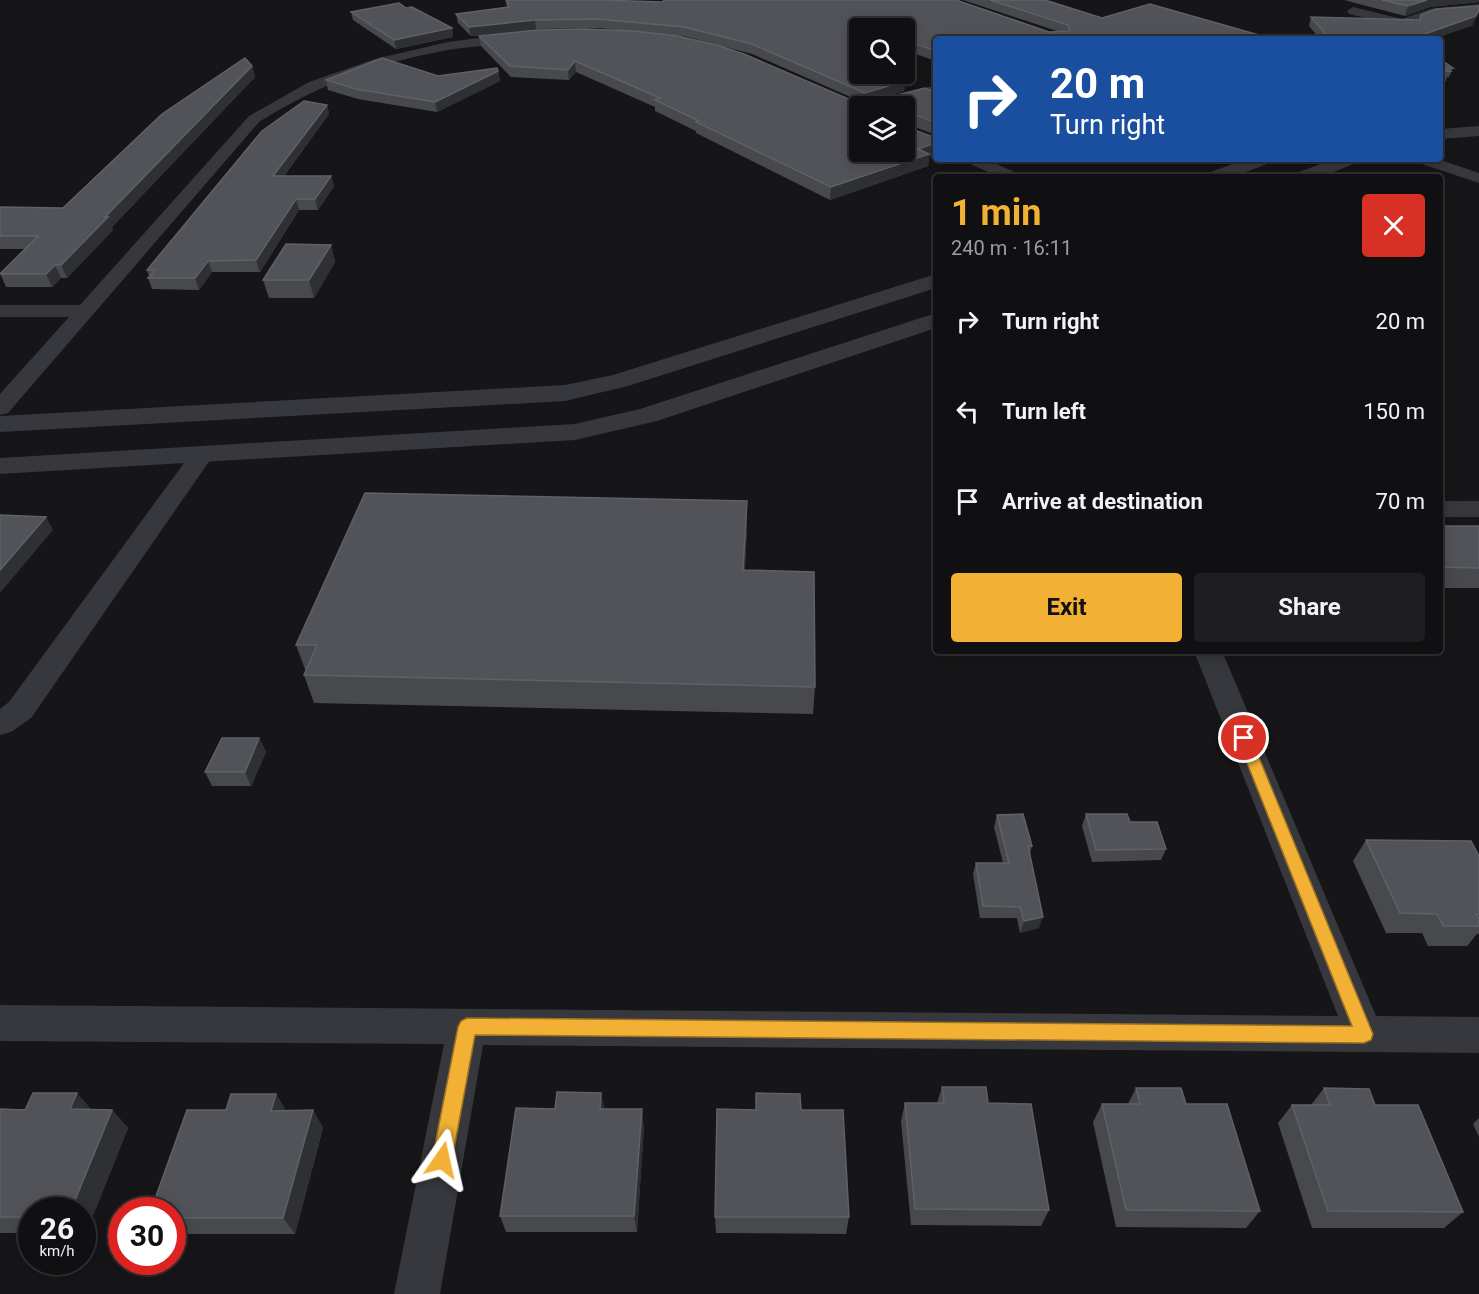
<!DOCTYPE html>
<html lang="en">
<head>
<meta charset="utf-8">
<style>
	body { margin:0; font-family:Roboto,sans-serif; background:#1e1e20; color:#f1f3f6; height:100vh; display:flex; flex-direction:column; font-size:22px; white-space:nowrap }
	* { box-sizing:border-box; margin:0 }
	p { font-size:20px; color:#9c9d9f }
	.icon { flex:none; width:33px; height:33px; fill:none; stroke:currentColor; stroke-width:2; stroke-linecap:round; stroke-linejoin:round }
	.map { position:relative; flex:1; overflow:hidden }
	.details { position:absolute; left:933px; top:174px; width:510px; height:480px; display:flex; flex-direction:column; background:#101012; border-radius:6px; box-shadow:0 3px 15px #0003,0 0 0 2px #303032 }
	.details>* { flex:none }
	.top-card { position:absolute; left:933px; top:36px; width:510px; height:126px; border-radius:6px; box-shadow:0 3px 15px #0003,0 0 0 2px #303032; background:#1a4fa0; color:#fff; overflow:hidden }
	.controls { position:absolute; left:849px; top:18px; display:grid; gap:12px }
	.controls a { display:grid; place-items:center; width:66px; height:66px; border-radius:6px; background:#101012; box-shadow:0 3px 15px #0003,0 0 0 2px #303032; font-size:30px }
	.speed { position:absolute; left:18px; top:1197px; display:flex; gap:12px; font-size:30px; font-weight:700; text-align:center }
	.speed>* { display:grid; place-content:center; width:78px; height:78px; border-radius:50%; background:#101012; box-shadow:0 3px 15px #0003,0 0 0 2px #303032; line-height:1 }
	.speed small { font-size:15px; font-weight:400 }
	.speed .limit { border:9px solid #d22; background:#fff; color:#111 }
	.pin { position:absolute; display:grid; place-items:center; width:51px; height:51px; color:#fff; margin:-26px; border:3px solid #fff; border-radius:50%; box-shadow:0 2px 6px #0007 }
	.me { position:absolute; width:66px; margin:-33px; rotate:11deg; stroke-linejoin:round; filter:drop-shadow(0 0 4px #0008) }
	.turn { display:flex; align-items:center; gap:21px; height:126px; padding:0 18px; font-size:27px }
	.turn .icon { width:78px; height:78px; stroke-width:2.5 }
	.turn b { display:block; font-size:42px; line-height:51px }
	.round { display:grid; place-items:center; flex:none; width:63px; height:63px; border-radius:6px; background:#1e1e20 }
	.overview { display:flex; align-items:center; justify-content:space-between; height:102px; padding:0 18px }
	h1 { font-size:36px; font-weight:700; line-height:45px; color:#f2b134 }
	.cta { display:flex; gap:12px; margin-top:auto; padding:12px 18px }
	.cta a { flex:1; height:69px; border-radius:6px; background:#f2b134; color:#111; font-size:24px; font-weight:700; line-height:69px; text-align:center }
	.cta a+a { background:#1e1e20; color:#f1f3f6 }
	ul { padding:0; list-style:none }
	li { display:flex; align-items:center; gap:18px; height:90px; padding:0 18px }
	li div { flex:1 }
	li b { display:block; font-size:22px }
	li em { font-style:normal }
	.map>svg:first-child { display:block }
</style>
</head>
<body>
<div class="map">
<svg width="1479" height="1294" viewBox="0 0 1479 1294">
	<rect width="100%" height="100%" fill="#161618"/>
	<g fill="none" stroke-linecap="round" stroke-linejoin="round">
		<!-- minor -->
		<g fill="#37383d" fill-rule="evenodd">
			<polygon points="1479,4 1479,12 1432,16 1403,27 1349,14 1347,11 1353,7 1402,19 1430,9"/>
			<path d="M517,33L522,34L523,37L522,40C498,46 472,46 448,50C380,62 318,85 259,122L8,413L0,415V394L69,317H0V305H80L249,116L309,82L375,59L448,42Z"/>
			<polygon points="936,85 936,93 887,106 865,106 867,103"/>
			<polygon points="964,159 985,159 1019,174 1021,177 999,177 966,162"/>
			<polygon points="1414,159 1438,159 1479,173 1479,183 1416,162"/>
			<polygon points="203,446 211,448 215,453 31,718 11,732 0,735 0,709 9,702 195,448"/>
			<rect x="1440" y="501" width="39" height="16"/>
			<polygon points="1194,651 1222,651 1376,1016 1479,1017 1479,1053 483,1045 440,1294 394,1294 444,1044 0,1041 0,1005 1338,1016"/>
		</g>
		<!-- tertiary -->
		<g fill="#37383d" fill-rule="evenodd">
			<polygon points="1479,126 1479,136 1440,139 1440,129"/>
			<polygon points="1246,159 1272,159 1270,163 1232,177 1206,177 1208,173"/>
			<polygon points="1333,159 1358,159 1356,163 1321,177 1295,177 1297,173"/>
			<polygon points="936,274 936,288 628,386 565,401 0,432 0,416 565,385 613,375"/>
			<polygon points="936,313 936,328 657,421 575,440 0,474 0,458 575,424 640,409"/>
		</g>
	</g>
	<!-- wall -->
	<g fill="#47494d" fill-rule="evenodd">
		<path d="M505,0H600L1049,32H1060L963,0H1045L1102,18L1259,35L1258,39H936V61L904,50V28H860V74L905,81L904,91L885,97L936,92V135L860,106L929,157L928,166L830,200L696,133V131L655,111V107L576,72L569,80L511,77L481,46L479,36L629,31L598,28L536,29L471,36L458,23L456,14L507,7ZM640,32L684,36L752,54L862,102L860,104Z"/>
		<polygon points="1344,0 1479,0 1479,2 1430,7 1405,16"/>
		<polygon points="406,8 452,28 453,37 396,49 353,20 351,12"/>
		<polygon points="1421,15 1473,25 1433,39 1320,39 1309,26 1311,17 1419,20"/>
		<polygon points="1440,59 1453,68 1449,77 1447,77 1446,81 1440,81"/>
		<polygon points="252,66 255,77 112,227 113,230 67,278 61,278 52,287 6,287 0,273 25,249 0,249 0,207 63,208"/>
		<polygon points="498,71 500,81 437,112 358,99 328,90 326,80 438,76"/>
		<polygon points="327,105 329,114 284,176 331,176 334,186 318,210 299,210 260,272 212,272 199,290 152,289 148,278 149,276 147,270"/>
		<polygon points="331,245 335,262 314,298 269,298 263,280"/>
		<rect x="1440" y="526" width="39" height="62"/>
		<polygon points="747,527 745,570 815,687 813,714 314,703 304,675 306,672 296,645"/>
		<polygon points="259,738 266,752 251,786 212,786 205,772"/>
		<polygon points="1086,814 1166,849 1161,860 1092,862 1082,826"/>
		<polygon points="997,815 1032,846 1030,853 1039,928 1020,933 1017,918 980,918 973,874 976,863 1003,863 994,827"/>
		<polygon points="1366,840 1479,856 1479,934 1477,934 1467,946 1428,946 1422,933 1386,933 1353,861"/>
		<polygon points="942,1087 988,1103 1049,1210 1041,1226 911,1225 901,1121 905,1103 937,1103"/>
		<polygon points="1136,1088 1186,1104 1260,1211 1246,1228 1116,1227 1093,1122 1102,1104 1128,1104"/>
		<polygon points="1324,1088 1375,1105 1463,1212 1444,1228 1312,1228 1278,1123 1292,1105 1311,1105"/>
		<polygon points="756,1093 801,1110 849,1217 846,1234 716,1233 715,1217 756,1110"/>
		<polygon points="276,1094 286,1111 313,1110 323,1128 295,1234 172,1234 172,1210 226,1110"/>
		<polygon points="0,1109 112,1110 128,1128 86,1233 82,1233 82,1210 32,1210 32,1233 0,1233"/>
		<polygon points="555,1109 604,1109 644,1127 637,1232 506,1232 500,1216"/>
		<polygon points="1479,1118 1479,1137 1473,1124"/>
	</g>
	<!-- shaded-wall -->
	<g fill="#2f3033">
		<polygon points="1427,0 1479,0 1479,2 1430,7 1405,16 1408,6"/>
		<polygon points="1479,10 1473,25 1433,39 1411,39"/>
		<polygon points="535,20 536,29 471,36 469,27"/>
		<polygon points="452,28 453,37 396,49 394,40"/>
		<polygon points="1259,35 1258,39 1245,39"/>
		<polygon points="575,61 576,72 569,80 568,70"/>
		<polygon points="252,66 255,77 112,227 113,230 67,278 61,265 105,217"/>
		<polygon points="498,71 500,81 437,112 435,102"/>
		<polygon points="905,81 904,91 864,103 865,93"/>
		<polygon points="327,105 329,114 276,186 273,176"/>
		<polygon points="936,143 936,155 929,157 928,166 830,200 831,187 918,149"/>
		<polygon points="331,176 334,186 318,210 315,199"/>
		<polygon points="296,199 299,210 260,272 256,260"/>
		<polygon points="331,245 335,262 314,298 309,280"/>
		<polygon points="208,261 212,272 199,290 195,278"/>
		<polygon points="55,265 61,278 52,287 46,274"/>
		<polygon points="747,501 747,527 743,597 743,570"/>
		<polygon points="46,517 53,530 0,593 0,570"/>
		<polygon points="259,738 266,752 251,786 245,772"/>
		<polygon points="1043,917 1039,928 1020,933 1024,921"/>
		<polygon points="77,1093 93,1111 70,1109"/>
		<polygon points="601,1093 605,1111 600,1109"/>
		<polygon points="276,1094 287,1112 271,1111"/>
		<polygon points="642,1109 644,1127 637,1232 634,1216"/>
		<polygon points="112,1110 128,1128 86,1233 82,1230 82,1210 71,1210"/>
		<polygon points="313,1110 323,1128 295,1234 283,1218"/>
	</g>
	<!-- building -->
	<g fill="#525359" stroke="#5f6168" stroke-width="1.5">
		<polygon points="507,0 600,0 662,2 665,0 956,0 1049,32 1070,31 1068,25 990,0 1045,0 1102,18 1150,4 1259,35 1245,39 936,39 936,51 904,40 904,28 860,28 860,74 886,74 905,81 865,93 752,44 684,27 597,19 535,20 469,27 456,14 509,7"/>
		<polygon points="1382,0 1427,0 1408,6"/>
		<polygon points="399,3 406,8 412,7 452,28 394,40 351,12"/>
		<polygon points="1479,6 1479,10 1476,16 1411,39 1330,39 1311,17 1420,20 1421,15 1436,9"/>
		<polygon points="585,29 633,31 678,36 720,46 744,54 860,104 863,102 863,97 889,97 925,88 936,92 936,123 906,111 904,112 904,106 860,106 860,152 904,152 904,126 936,138 936,143 918,149 929,154 831,187 696,122 699,121 655,100 660,98 575,61 568,70 510,66 479,36 537,30"/>
		<polygon points="245,58 252,66 105,217 108,217 61,265 55,265 46,274 0,274 38,236 0,236 0,207 63,208 162,114"/>
		<polygon points="382,58 438,76 497,68 498,71 435,102 356,89 326,80"/>
		<polygon points="1440,59 1453,68 1445,68 1450,71 1440,71"/>
		<polygon points="304,101 327,105 273,176 331,176 315,199 296,199 256,260 208,261 195,278 148,278 155,270 147,270 262,131"/>
		<polygon points="286,244 331,245 309,280 263,280"/>
		<polygon points="365,493 747,501 743,570 814,572 815,687 304,675 317,645 296,645"/>
		<polygon points="0,515 46,517 0,570"/>
		<polygon points="1440,526 1479,526 1479,568 1440,567"/>
		<polygon points="222,738 259,738 245,772 205,772"/>
		<polygon points="1023,814 1032,846 1028,846 1043,917 1024,921 1020,907 983,906 976,863 1009,863 997,815"/>
		<polygon points="1086,814 1127,814 1130,822 1157,822 1166,849 1096,850"/>
		<polygon points="1366,840 1471,841 1479,856 1479,914 1476,914 1479,919 1479,926 1443,926 1437,914 1400,913"/>
		<polygon points="942,1087 986,1087 988,1103 1031,1104 1049,1210 915,1209 905,1103 944,1103"/>
		<polygon points="1136,1088 1181,1088 1186,1104 1227,1104 1260,1211 1126,1210 1102,1104 1140,1104"/>
		<polygon points="1324,1088 1369,1089 1375,1105 1418,1105 1463,1212 1328,1211 1292,1105 1330,1105"/>
		<polygon points="557,1092 601,1093 600,1109 642,1109 634,1216 500,1216 516,1108 555,1109"/>
		<polygon points="33,1093 77,1093 70,1109 112,1110 71,1210 32,1210 32,1217 0,1217 0,1109 25,1110"/>
		<polygon points="756,1093 800,1094 801,1110 843,1110 849,1217 715,1217 717,1109 756,1110"/>
		<polygon points="231,1094 276,1094 271,1111 313,1110 283,1218 172,1218 172,1210 151,1210 187,1110 226,1110"/>
	</g>
	<!-- route -->
	<polygon fill="#f2b134" stroke="#9d7322" stroke-width="1.5" points="1244,733 1249,734 1251,738 1373,1034 1371,1040 1364,1043 475,1035 452,1160 449,1167 442,1170 435,1167 432,1160 458,1027 461,1021 467,1018 1352,1026 1237,738 1239,734"/>
</svg>
<div class="controls">
<a><svg class="icon" aria-label="search" viewBox="0 0 24 24"><circle cx="10" cy="10" r="6"/><path d="M15 15l6 6"/></svg></a>
<a><svg class="icon" aria-label="layers" viewBox="0 0 24 24"><path d="M12 4l9 5-9 5-9-5zM3 14l9 5 9-5"/></svg></a>
</div>
<div class="speed"><div>26<small>km/h</small></div><div class="limit">30</div></div>
<div class="pin" style="left:1244px;top:738px;background:#d93025"><svg class="icon" aria-label="arrive" viewBox="0 0 24 24"><path d="M6 21V4h12l-3 4 3 4H6"/></svg></div>
<svg class="me" style="left:442px;top:1160px" viewBox="-20 -20 40 40"><path d="M0-17L14 15 0 8-14 15z" fill="#f2b134" stroke="#fff" stroke-width="4"/></svg>
<div class="top-card">
<div class="turn"><svg class="icon" aria-label="right" viewBox="0 0 24 24"><path d="M7 20v-9h11M14 6l5 5-5 5"/></svg><div><b>20 m</b>Turn right</div></div>
</div>
<section class="details">
<div class="overview"><div><h1>1 min</h1><p>240 m · 16:11</p></div><a class="round" style="background:#d93025;color:#fff"><svg class="icon" aria-label="close" viewBox="0 0 24 24"><path d="M6 6l12 12M18 6L6 18"/></svg></a></div>
<ul>
<li><svg class="icon" aria-label="right" viewBox="0 0 24 24"><path d="M7 20v-9h11M14 6l5 5-5 5"/></svg><div><b>Turn right</b></div><em>20 m</em></li>
<li><svg class="icon" aria-label="left" viewBox="0 0 24 24"><path d="M17 20v-9H6M10 6l-5 5 5 5"/></svg><div><b>Turn left</b></div><em>150 m</em></li>
<li><svg class="icon" aria-label="arrive" viewBox="0 0 24 24"><path d="M6 21V4h12l-3 4 3 4H6"/></svg><div><b>Arrive at destination</b></div><em>70 m</em></li>
</ul>
<div class="cta"><a>Exit</a><a>Share</a></div>
</section>
</div>
</body>
</html>
